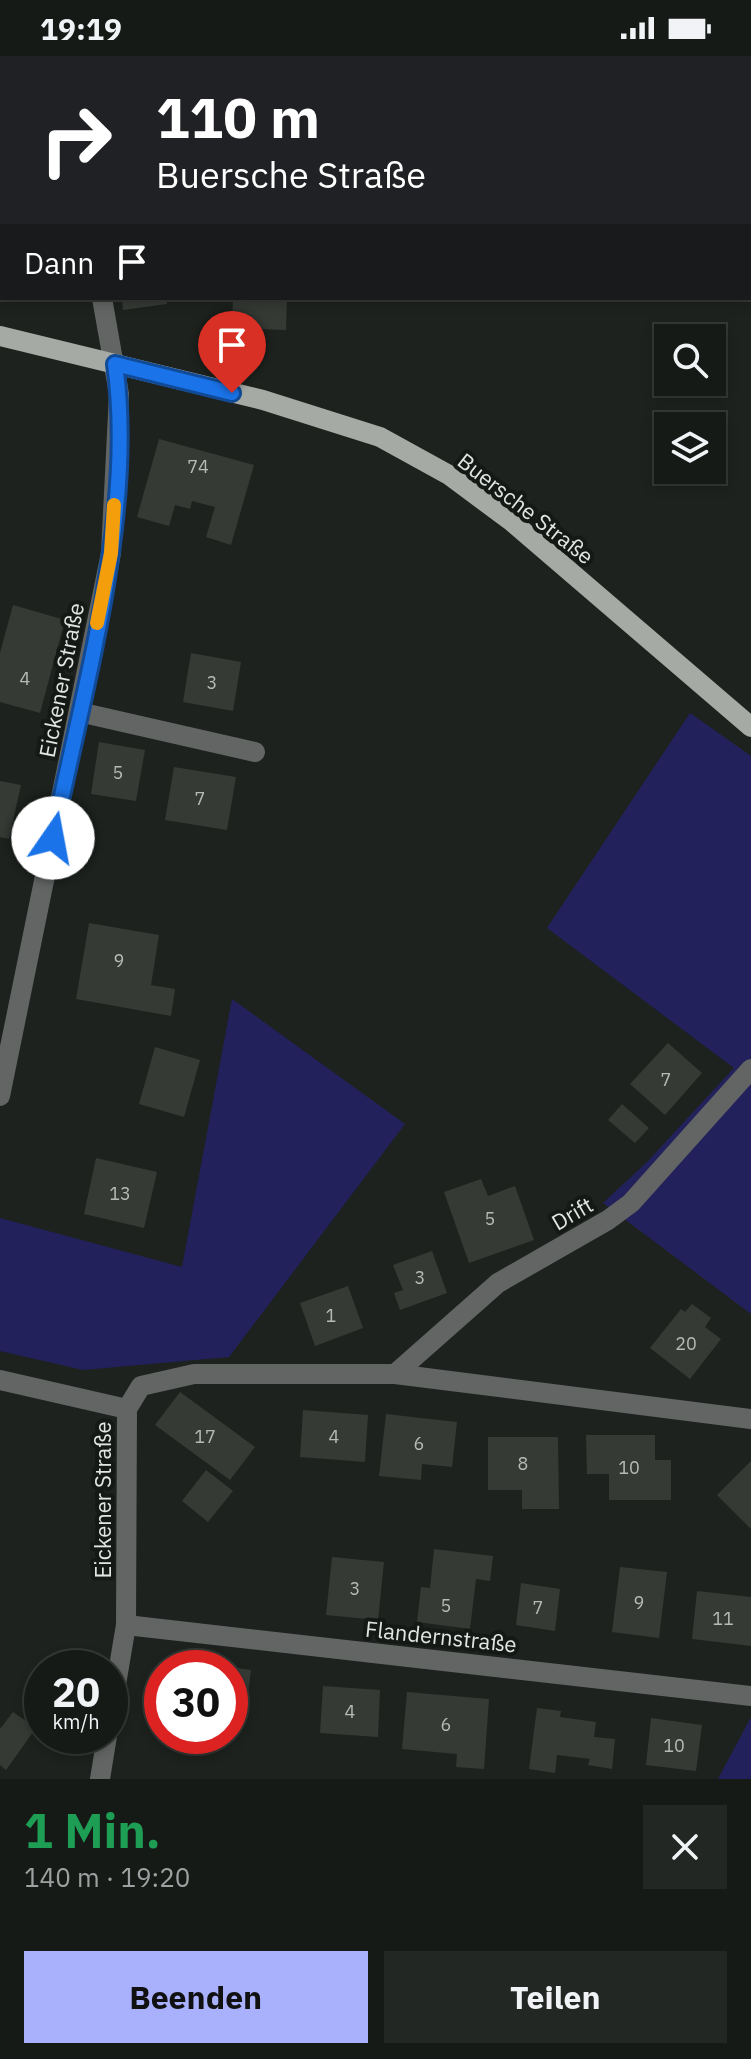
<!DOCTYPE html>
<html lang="de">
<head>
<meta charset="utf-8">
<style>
	body { margin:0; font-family:"IBM Plex Sans",sans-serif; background:#232723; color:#f1f3f6; height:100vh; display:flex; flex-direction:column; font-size:30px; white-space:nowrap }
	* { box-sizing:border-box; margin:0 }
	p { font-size:26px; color:#9ea1a1 }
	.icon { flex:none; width:44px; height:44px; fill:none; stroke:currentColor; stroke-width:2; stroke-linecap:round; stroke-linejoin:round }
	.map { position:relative; height:1723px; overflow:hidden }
	.panel { display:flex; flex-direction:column; background:#161a16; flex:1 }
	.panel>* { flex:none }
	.banner { position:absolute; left:0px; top:0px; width:752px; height:244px; box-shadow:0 4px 12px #0003,0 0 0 2px #353835; background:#202124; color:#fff; overflow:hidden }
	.tools { position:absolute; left:654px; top:268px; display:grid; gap:16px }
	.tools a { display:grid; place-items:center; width:72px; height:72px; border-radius:0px; background:#161a16; box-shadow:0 4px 12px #0003,0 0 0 2px #353835; font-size:40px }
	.speed { position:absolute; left:24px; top:1594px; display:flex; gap:16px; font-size:40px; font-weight:700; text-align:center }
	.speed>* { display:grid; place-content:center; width:104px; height:104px; border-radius:50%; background:#161a16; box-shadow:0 4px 12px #0003,0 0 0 2px #353835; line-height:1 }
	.speed small { font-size:20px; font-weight:400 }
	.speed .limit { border:12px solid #d22; background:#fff; color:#111 }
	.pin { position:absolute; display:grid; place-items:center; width:68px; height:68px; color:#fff; margin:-82px -34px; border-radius:50% 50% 50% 0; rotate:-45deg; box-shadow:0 0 8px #0007 }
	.pin .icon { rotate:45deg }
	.me { position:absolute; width:88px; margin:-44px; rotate:12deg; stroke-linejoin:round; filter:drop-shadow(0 0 6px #0008) }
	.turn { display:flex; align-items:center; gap:28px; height:168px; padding:0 24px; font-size:36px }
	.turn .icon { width:104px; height:104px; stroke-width:2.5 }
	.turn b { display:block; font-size:56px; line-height:68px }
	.then { display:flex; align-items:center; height:76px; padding:0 24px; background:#0003; gap:16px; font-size:30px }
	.round { display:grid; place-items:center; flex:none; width:84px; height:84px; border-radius:0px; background:#232723 }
	.overview { display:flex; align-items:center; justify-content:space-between; height:136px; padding:0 24px }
	h1 { font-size:48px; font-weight:800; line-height:60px; color:#1e9e55 }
	.primary-button { display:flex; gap:16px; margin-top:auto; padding:16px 24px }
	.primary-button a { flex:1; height:92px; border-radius:0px; background:#a9b0fc; color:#111; font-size:32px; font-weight:800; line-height:92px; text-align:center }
	.primary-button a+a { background:#232723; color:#f1f3f6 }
	.status { display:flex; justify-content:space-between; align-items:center; height:56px; padding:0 40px; background:#161a16; direction:ltr }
	.status svg { height:22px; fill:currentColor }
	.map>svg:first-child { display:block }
</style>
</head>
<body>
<div class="status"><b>19:19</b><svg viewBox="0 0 49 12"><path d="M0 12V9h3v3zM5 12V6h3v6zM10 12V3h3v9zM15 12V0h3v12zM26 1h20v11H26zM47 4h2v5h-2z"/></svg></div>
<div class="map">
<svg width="751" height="1723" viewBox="0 0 751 1723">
	<rect width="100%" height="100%" fill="#1d221e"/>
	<!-- green -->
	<g fill="#23215c">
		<polygon points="690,657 751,700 751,1258 603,1147 647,1106 734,1012 547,872"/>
		<polygon points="232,943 405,1068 229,1301 83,1314 0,1295 0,1162 182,1211"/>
		<polygon points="751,1661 751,1723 718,1723"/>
	</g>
	<!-- building -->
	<g fill="#353a35">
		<polygon points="122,242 166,242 167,248 123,254"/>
		<polygon points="233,242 287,242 286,274 232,272"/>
		<polygon points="159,383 254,409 231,489 206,481 215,451 192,445 190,453 175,449 169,470 137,461"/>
		<polygon points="13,549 65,564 40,657 0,646 0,597"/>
		<polygon points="191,597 241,606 233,655 183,646"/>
		<polygon points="99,686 145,694 136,745 91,738"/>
		<polygon points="174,711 236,721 227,774 165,764"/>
		<polygon points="0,725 21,729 9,783 0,781"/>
		<polygon points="89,867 159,879 151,929 175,933 171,960 76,943"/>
		<polygon points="668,987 702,1017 665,1059 630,1028"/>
		<polygon points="155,991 200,1004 184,1061 139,1048"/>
		<polygon points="622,1048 649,1072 635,1087 608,1064"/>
		<polygon points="96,1102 157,1116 144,1172 84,1158"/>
		<polygon points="481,1123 488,1140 515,1130 534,1184 469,1207 444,1136"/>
		<polygon points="432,1195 447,1237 400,1254 394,1237 403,1234 393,1209"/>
		<polygon points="348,1230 363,1272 315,1290 300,1247"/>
		<polygon points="692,1248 711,1262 705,1271 721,1283 690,1323 650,1292 681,1253 685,1256"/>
		<polygon points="180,1336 255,1391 230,1424 155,1369"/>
		<polygon points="303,1354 368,1359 365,1406 300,1401"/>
		<polygon points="386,1358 457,1366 452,1411 422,1408 421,1424 379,1420"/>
		<polygon points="586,1379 655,1379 655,1404 671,1404 671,1444 609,1444 609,1418 587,1418"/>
		<polygon points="488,1381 558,1381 559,1453 522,1453 522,1434 488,1434"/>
		<polygon points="751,1405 751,1473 717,1439"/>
		<polygon points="206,1414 233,1435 208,1466 182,1445"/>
		<polygon points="434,1493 493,1500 490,1525 476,1523 470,1573 417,1566 421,1531 430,1532"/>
		<polygon points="332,1501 384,1506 378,1564 326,1559"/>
		<polygon points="620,1511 667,1516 659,1582 612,1576"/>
		<polygon points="521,1527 560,1533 555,1575 516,1569"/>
		<polygon points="697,1535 751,1541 751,1590 692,1583"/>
		<polygon points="230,1611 251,1614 245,1662 230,1661"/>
		<polygon points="323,1630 380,1634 378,1681 320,1677"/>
		<polygon points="407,1636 489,1643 484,1713 456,1711 457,1698 402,1693"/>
		<polygon points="537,1652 561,1655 560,1661 596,1666 594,1681 615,1683 612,1713 588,1709 590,1703 557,1699 555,1717 529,1713"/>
		<polygon points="13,1656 36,1672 6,1714 0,1709 0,1673"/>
		<polygon points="651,1662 702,1669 696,1715 646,1709"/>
	</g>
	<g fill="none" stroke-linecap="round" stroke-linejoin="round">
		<!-- minor -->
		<g stroke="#626563" stroke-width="20">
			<polyline points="75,0 76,2"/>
			<polyline points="79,656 255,696"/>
			<polyline points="0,1040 111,497 119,338 102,242"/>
			<polyline points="395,1318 498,1227 608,1164 631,1147 751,1013"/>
			<polyline points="0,1324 127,1353 126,1569 110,1664"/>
			<polyline points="127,1353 141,1330 194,1318 395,1318 751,1363"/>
			<polyline points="126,1569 751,1640"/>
			<polyline points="100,1723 107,1680"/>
		</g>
		<!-- major -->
		<polyline stroke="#a5aaa5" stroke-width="20" points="0,280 263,344 380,381 449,419 511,465 751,671"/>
	</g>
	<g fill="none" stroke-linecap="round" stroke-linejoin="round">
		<defs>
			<path id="route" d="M53,782C83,634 136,457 115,308L232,337"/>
		</defs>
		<!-- route casing -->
		<use href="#route" stroke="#114b97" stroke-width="20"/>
		<!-- route -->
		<use href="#route" stroke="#1a73e8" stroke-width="14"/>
		<!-- slow -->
		<polyline stroke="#f59e0b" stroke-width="14" points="97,567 111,497 114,449"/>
	</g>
	<g text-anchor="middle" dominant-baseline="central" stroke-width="8" stroke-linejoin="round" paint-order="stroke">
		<!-- number labels -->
		<g font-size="18" fill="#b7bab7">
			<text x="198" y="410">74</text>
			<text x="25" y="622">4</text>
			<text x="212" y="626">3</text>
			<text x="118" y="716">5</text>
			<text x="200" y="742">7</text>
			<text x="119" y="904">9</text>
			<text x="666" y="1023">7</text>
			<text x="120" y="1137">13</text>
			<text x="490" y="1162">5</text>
			<text x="420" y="1221">3</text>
			<text x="331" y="1259">1</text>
			<text x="686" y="1287">20</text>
			<text x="205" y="1380">17</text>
			<text x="334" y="1380">4</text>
			<text x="419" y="1387">6</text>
			<text x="523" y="1407">8</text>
			<text x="629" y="1411">10</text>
			<text x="355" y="1532">3</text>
			<text x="639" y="1546">9</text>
			<text x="446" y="1549">5</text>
			<text x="538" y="1551">7</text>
			<text x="723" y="1562">11</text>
			<text x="350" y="1655">4</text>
			<text x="446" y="1668">6</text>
			<text x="674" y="1689">10</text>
		</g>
		<!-- street labels -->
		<g font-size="22" fill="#e2e5e2" stroke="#141915">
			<text transform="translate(526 452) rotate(38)">Buersche Straße</text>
			<text transform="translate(61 624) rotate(-79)">Eickener Straße</text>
			<text transform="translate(572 1157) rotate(-30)">Drift</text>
			<text transform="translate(102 1444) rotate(-90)">Eickener Straße</text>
			<text transform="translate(441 1580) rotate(6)">Flandernstraße</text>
		</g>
	</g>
</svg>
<div class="tools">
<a><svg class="icon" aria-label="search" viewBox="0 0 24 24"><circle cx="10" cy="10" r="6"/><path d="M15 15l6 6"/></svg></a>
<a><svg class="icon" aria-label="layers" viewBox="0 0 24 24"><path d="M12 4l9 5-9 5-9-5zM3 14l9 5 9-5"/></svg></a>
</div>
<div class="speed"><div>20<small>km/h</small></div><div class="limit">30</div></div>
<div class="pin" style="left:232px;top:337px;background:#d93025"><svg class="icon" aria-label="arrive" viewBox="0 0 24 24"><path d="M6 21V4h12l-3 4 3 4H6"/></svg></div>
<svg class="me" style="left:53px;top:782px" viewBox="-20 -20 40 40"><circle r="19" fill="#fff"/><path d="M0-13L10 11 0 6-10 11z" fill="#1a73e8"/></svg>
<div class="banner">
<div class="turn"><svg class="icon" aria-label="right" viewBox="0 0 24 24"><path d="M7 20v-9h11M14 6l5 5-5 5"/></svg><div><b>110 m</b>Buersche Straße</div></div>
<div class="then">Dann<svg class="icon" aria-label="arrive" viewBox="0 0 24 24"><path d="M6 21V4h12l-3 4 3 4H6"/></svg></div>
</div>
</div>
<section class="panel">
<div class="overview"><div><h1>1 Min.</h1><p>140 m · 19:20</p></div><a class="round"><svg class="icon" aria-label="close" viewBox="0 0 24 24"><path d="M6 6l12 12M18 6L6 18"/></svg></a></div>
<div class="primary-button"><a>Beenden</a><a>Teilen</a></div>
</section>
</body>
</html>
